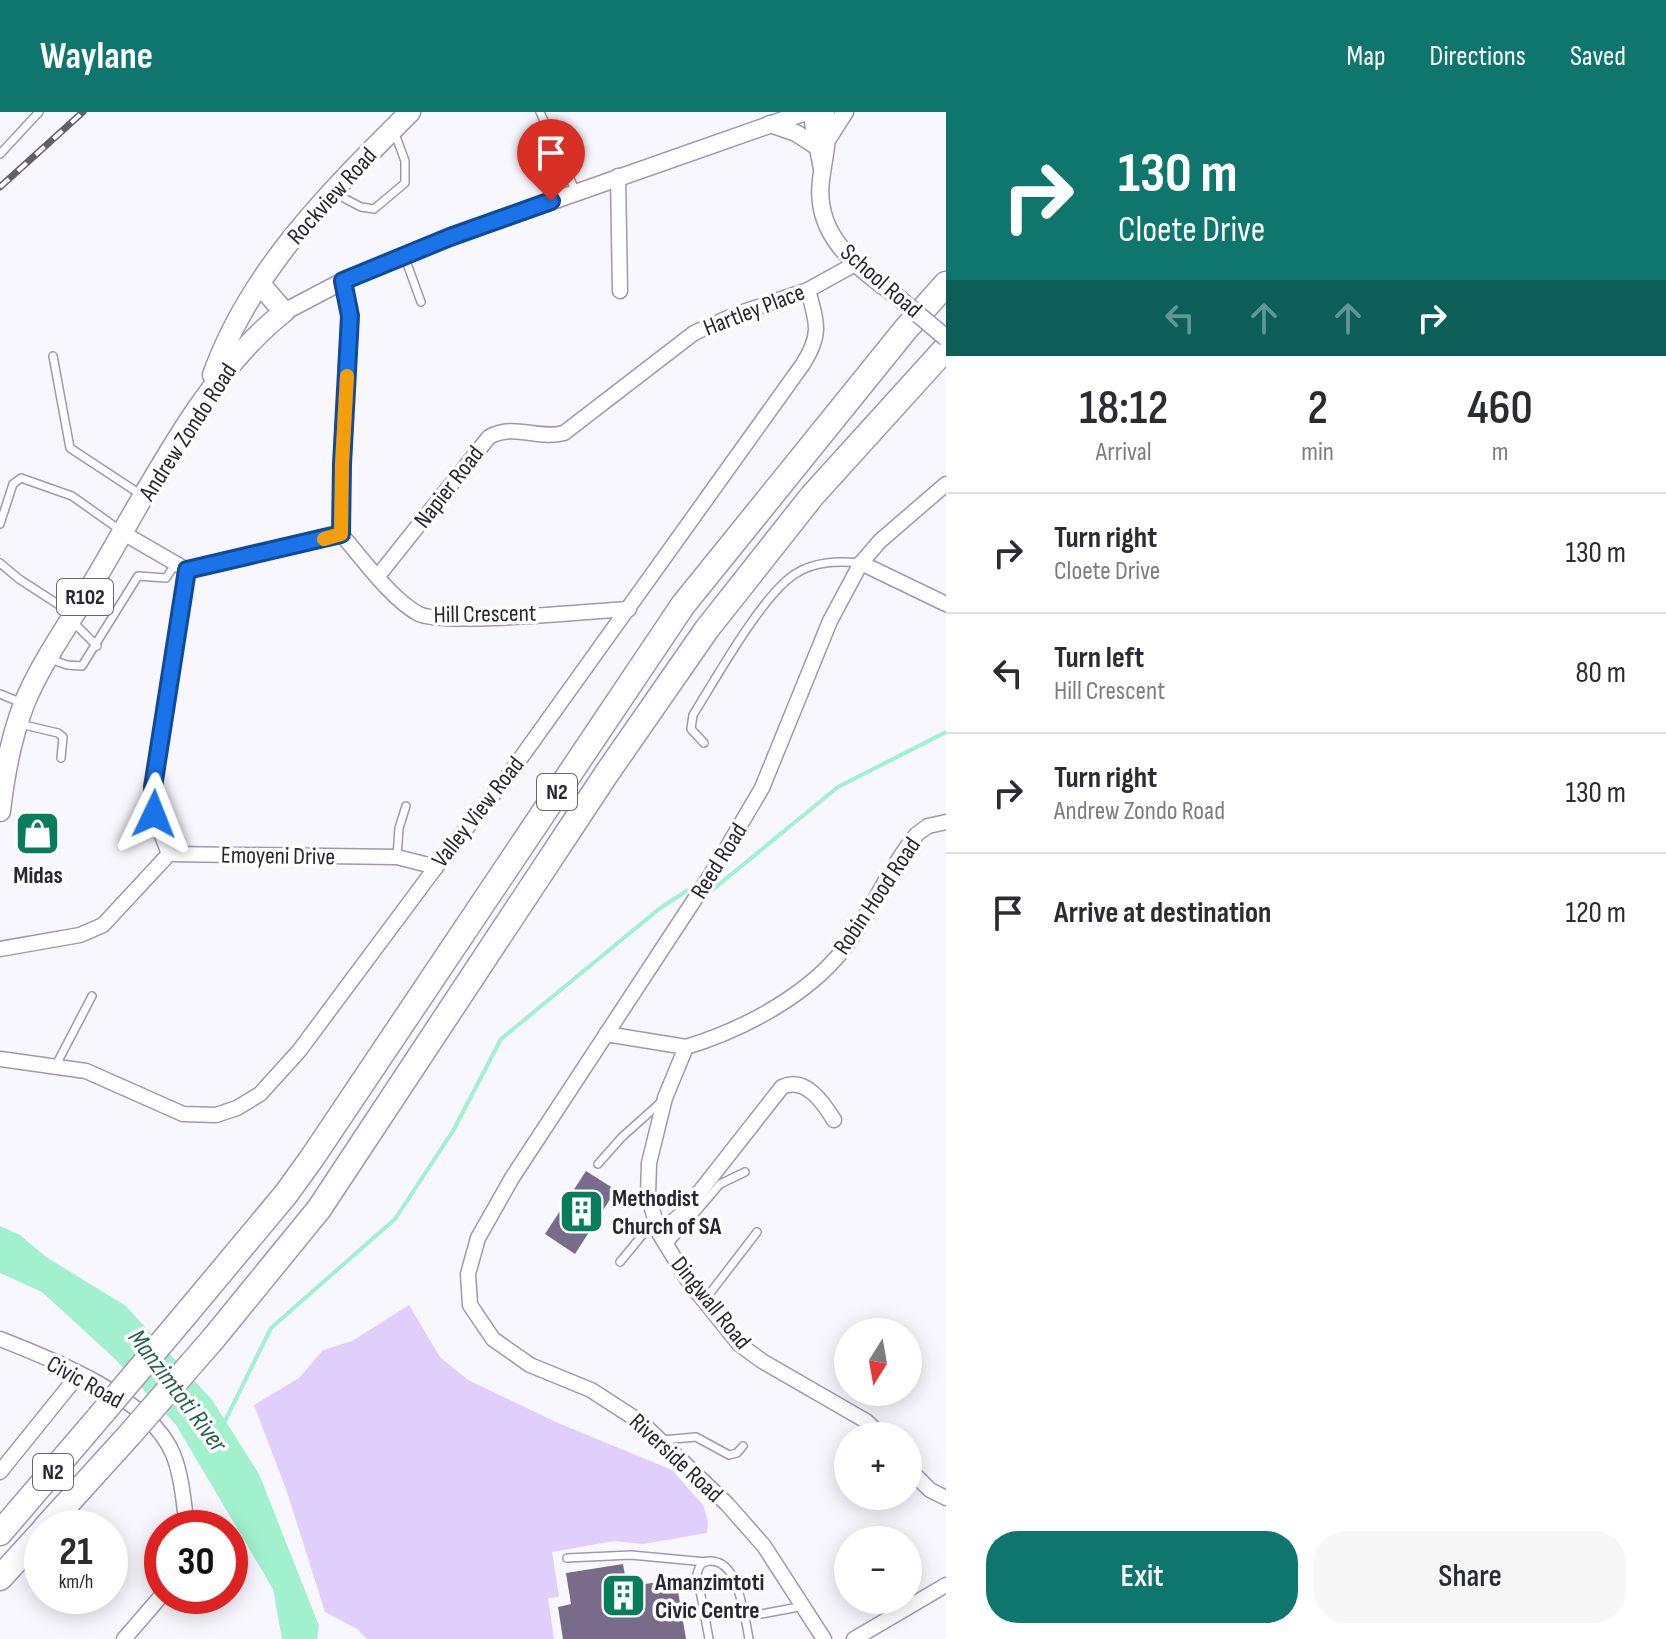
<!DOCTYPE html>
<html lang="en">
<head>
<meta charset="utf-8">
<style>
	body { margin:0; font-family:"Sofia Sans Condensed",sans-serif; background:#f7f7f7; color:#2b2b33; height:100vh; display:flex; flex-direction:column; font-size:30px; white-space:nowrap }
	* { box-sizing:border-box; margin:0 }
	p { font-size:26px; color:#7c7c81 }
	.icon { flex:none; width:44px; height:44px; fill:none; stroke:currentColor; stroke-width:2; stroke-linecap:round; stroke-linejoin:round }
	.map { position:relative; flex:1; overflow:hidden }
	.panel { display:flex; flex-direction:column; background:#fff; width:720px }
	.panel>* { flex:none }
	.hud { background:#0f766e; color:#fff; overflow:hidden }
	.needle { width:52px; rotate:191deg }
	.buttons { position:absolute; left:834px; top:1206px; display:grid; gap:16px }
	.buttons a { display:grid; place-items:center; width:88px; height:88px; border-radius:50%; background:#fff; box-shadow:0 4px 20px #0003; font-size:40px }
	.speed { position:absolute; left:24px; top:1398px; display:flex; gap:16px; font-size:40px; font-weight:700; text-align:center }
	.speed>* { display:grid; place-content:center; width:104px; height:104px; border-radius:50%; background:#fff; box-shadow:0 4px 20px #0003; line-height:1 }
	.speed small { font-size:20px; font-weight:400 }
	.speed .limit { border:12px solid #d22; background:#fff; color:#111 }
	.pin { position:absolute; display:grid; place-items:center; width:68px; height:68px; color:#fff; margin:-82px -34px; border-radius:50% 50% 50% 0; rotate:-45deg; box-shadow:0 0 8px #0007 }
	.pin .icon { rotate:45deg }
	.me { position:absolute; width:88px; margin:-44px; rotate:2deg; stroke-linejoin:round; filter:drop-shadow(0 0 6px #0008) }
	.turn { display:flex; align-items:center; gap:28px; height:168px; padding:0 40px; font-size:36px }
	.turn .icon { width:104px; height:104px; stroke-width:2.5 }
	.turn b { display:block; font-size:56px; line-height:68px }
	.lanes { display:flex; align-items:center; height:76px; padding:0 40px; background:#0003; justify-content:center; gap:40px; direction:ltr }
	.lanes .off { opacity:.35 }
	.eta { display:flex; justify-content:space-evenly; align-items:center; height:136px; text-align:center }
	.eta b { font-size:48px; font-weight:600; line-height:56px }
	.button { display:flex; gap:16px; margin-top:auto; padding:16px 40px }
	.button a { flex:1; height:92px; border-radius:32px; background:#0f766e; color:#fff; font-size:32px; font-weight:600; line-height:92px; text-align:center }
	.button a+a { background:#f7f7f7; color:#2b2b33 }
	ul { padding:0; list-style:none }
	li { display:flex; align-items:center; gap:24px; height:120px; padding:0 40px; border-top:2px solid #e1e1e2 }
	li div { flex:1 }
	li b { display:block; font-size:30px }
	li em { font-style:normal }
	header { display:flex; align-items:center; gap:48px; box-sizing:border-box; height:112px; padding:0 40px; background:#0f766e; color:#fff }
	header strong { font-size:38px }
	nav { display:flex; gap:44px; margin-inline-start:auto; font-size:28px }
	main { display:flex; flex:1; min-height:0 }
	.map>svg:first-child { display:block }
</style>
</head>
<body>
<header>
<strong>Waylane</strong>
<nav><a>Map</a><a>Directions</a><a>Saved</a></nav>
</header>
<main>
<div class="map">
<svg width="946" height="1527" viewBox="0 0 946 1527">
	<rect width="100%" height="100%" fill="#f9f7fe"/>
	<!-- green -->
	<polygon fill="#e0cefd" points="409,1193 440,1245 468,1268 558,1311 672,1358 703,1393 708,1409 707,1421 643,1432 614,1429 552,1440 559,1485 548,1486 554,1527 367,1527 357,1517 325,1500 287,1380 254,1293 299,1266 323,1238 352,1229"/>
	<!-- water -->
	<polygon fill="#a1f0ce" points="0,1114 20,1123 46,1145 126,1194 212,1288 259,1362 319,1514 317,1527 282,1527 273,1477 176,1313 115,1247 42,1180 0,1161"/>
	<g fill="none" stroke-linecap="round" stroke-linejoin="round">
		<!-- stream -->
		<g stroke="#a1f0ce" stroke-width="4">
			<polyline points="706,783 838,675 946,620"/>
			<polyline points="223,1313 271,1216 395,1107 453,1019 501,927 659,797 688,778"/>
		</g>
	</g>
	<!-- building -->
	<g fill="#786c8a">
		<polygon points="586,1059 616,1078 575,1142 545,1122"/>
		<polygon points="623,1452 627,1475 676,1467 686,1527 563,1527 558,1495 571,1492 566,1461"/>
	</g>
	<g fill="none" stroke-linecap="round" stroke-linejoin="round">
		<defs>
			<g id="service">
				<polyline points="540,0 576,80"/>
				<polyline points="0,42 39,0"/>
				<polyline points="336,82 361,95 374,97 405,71 405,49 394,19"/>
				<polyline points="405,146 421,190"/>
				<polyline points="53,244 70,336 143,384"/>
				<polyline points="0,412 13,372 21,366 72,384 120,418"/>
				<polyline points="0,451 19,467 73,502"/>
				<polyline points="73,510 97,534"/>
				<polyline points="50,547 67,553 82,554 138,464 166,466 176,451"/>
				<polyline points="0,582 22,591"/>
				<polyline points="20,612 58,621 63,625 61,646"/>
				<path d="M704,631L691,617L693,603C715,568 762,483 795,462C815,449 838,449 861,451"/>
				<polyline points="397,745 399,716 406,694"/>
				<polyline points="55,955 92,884"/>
				<polyline points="598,1052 622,1025 660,991"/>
				<polyline points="667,1134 720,1072 745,1060"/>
				<polyline points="620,1150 653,1110"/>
				<polyline points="704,1189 757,1120"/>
				<polyline points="662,1328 696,1325 729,1343 737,1341 743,1334"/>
				<polyline points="567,1446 631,1443 706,1450"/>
				<polyline points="745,1505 749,1527"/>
				<path d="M709,1527L697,1462C699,1455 701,1449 709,1449C736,1448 740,1487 745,1505L804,1494"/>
			</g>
			<g id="minor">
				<polyline points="618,64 620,179"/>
				<path d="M343,169L350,204L342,352L341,422C362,446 392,488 419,502C443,514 593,499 629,497"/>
				<polyline points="123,421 187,458 341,422"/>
				<polyline points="861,451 946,492"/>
				<path d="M378,464L489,325C514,311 538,328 564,321L694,221L737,202L808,178L855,152"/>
				<polyline points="169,742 154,702 152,684 187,458"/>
				<polyline points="169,742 397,745 436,755"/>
				<polyline points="0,837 80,823 103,813 169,742"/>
				<polyline points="606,922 686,935 665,986 649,1051 648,1083 659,1121 689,1170 739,1232 762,1249 866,1309 882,1324"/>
				<path d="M686,935C745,917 813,881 849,830C873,795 890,755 917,722L928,714L946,710"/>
				<path d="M0,947L86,959L183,1002L216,1003L237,996L260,982L299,939L436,755L510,661L803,252C822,222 817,211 808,178"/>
				<path d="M659,1121L683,1101L782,975C805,964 823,990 834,1008"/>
				<path d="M0,1227C54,1248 149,1285 173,1342C182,1364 184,1393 187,1416"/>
				<polyline points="908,1356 930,1378 946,1386"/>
				<polyline points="0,1360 79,1262"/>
				<polyline points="124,1527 162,1483"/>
				<polyline points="824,1527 764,1434 727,1392 642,1311 591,1278 530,1253 493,1227 470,1193 468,1162 478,1126 512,1066 712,761 762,676 830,509 861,451 880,429 946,372"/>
				<polyline points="854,1527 946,1473"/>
			</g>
			<g id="tertiary">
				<polyline points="811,0 822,57"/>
				<path d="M826,0C830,25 824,44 821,68C814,123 855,153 894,182"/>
				<polyline points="770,12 796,21 816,34"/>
				<polyline points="829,25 845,0"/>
				<polyline points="284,200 343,169 450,125 806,0"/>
			</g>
			<g id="primary">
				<path d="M213,263C251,157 332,78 410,0"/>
				<path d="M0,699C4,663 11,626 24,592C41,550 70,511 93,471C146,383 203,263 284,200L260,172"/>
			</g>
			<g id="motorway">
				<polyline points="186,1202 286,1082 312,1046 683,493 905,218 946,172"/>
				<polyline points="213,1227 319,1097 607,661 707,517 812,384 946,236"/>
				<polyline points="45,1416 132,1320"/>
				<polyline points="0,1421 105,1298"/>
				<polyline points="0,1466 42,1420"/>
			</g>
		</defs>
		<!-- service casing -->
		<use href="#service" stroke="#a295b5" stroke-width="10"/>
		<!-- minor casing -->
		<use href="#minor" stroke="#a295b5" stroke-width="17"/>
		<!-- tertiary casing -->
		<use href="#tertiary" stroke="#a295b5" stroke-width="19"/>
		<!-- primary casing -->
		<use href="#primary" stroke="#a295b5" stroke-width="23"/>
		<!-- motorway casing -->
		<use href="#motorway" stroke="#a295b5" stroke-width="27"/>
		<!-- service -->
		<use href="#service" stroke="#fff" stroke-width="7"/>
		<!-- minor -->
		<use href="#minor" stroke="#fff" stroke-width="14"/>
		<!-- tertiary -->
		<use href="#tertiary" stroke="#fff" stroke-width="16"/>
		<!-- primary -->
		<use href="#primary" stroke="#fff" stroke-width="20"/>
		<!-- motorway -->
		<use href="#motorway" stroke="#fff" stroke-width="24"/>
		<defs>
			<polyline id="rail" points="0,75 83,0"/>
		</defs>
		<!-- rail casing -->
		<use href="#rail" stroke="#635e6a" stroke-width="7"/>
		<!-- rail -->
		<use href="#rail" stroke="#fff" stroke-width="4" stroke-dasharray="12" stroke-linecap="butt"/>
		<defs>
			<polyline id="tertiary-bridge" points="894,182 946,226"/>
			<g id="motorway-bridge">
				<polyline points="105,1298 186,1202"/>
				<polyline points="132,1320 213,1227"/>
			</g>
		</defs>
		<!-- tertiary-bridge casing -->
		<use href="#tertiary-bridge" stroke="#a295b5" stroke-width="19" stroke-linecap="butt"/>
		<!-- motorway-bridge casing -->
		<use href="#motorway-bridge" stroke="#a295b5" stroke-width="27" stroke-linecap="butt"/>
		<!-- tertiary-bridge -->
		<use href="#tertiary-bridge" stroke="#fff" stroke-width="16"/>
		<!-- motorway-bridge -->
		<use href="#motorway-bridge" stroke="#fff" stroke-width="24"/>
	</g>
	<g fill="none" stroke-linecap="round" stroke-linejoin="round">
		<defs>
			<polyline id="route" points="154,702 153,675 187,458 341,422 342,352 350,204 343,169 450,125 551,89"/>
		</defs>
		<!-- route casing -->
		<use href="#route" stroke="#114b97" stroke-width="20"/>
		<!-- route -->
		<use href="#route" stroke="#1a73e8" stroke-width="14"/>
		<!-- slow -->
		<polyline stroke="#f59e0b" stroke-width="14" points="324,427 341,422 342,352 347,264"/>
	</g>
	<!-- icons -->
	<defs>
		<symbol id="shop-square" viewBox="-11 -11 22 22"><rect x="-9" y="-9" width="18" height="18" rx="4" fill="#087d5b" stroke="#fff"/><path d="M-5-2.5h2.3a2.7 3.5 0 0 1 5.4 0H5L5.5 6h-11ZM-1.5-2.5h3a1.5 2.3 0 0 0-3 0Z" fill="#fff"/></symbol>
		<symbol id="building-square" viewBox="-11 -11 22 22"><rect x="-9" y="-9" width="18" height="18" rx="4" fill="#087d5b" stroke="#fff"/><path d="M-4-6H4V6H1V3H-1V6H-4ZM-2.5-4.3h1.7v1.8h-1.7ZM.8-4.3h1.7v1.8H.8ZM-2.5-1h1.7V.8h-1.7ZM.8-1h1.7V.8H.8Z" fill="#fff"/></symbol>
	</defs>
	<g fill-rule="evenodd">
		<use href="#shop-square" x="12" y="696" width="51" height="51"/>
		<use href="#building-square" x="556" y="1074" width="51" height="51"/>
		<use href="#building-square" x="598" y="1458" width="51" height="51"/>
	</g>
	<g text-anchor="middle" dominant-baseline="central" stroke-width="7" stroke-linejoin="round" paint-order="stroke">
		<!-- shield labels -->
		<g fill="#fff" stroke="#6a6670" stroke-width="2">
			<rect x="57" y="467" width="56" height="36" rx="6"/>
			<rect x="537" y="662" width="40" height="36" rx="6"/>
			<rect x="33" y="1342" width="40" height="36" rx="6"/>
		</g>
		<g font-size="22" font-weight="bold" fill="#2a2532">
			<text x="85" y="485">R102</text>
			<text x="557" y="680">N2</text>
			<text x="53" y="1360">N2</text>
		</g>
		<!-- street labels -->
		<g font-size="24" fill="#2a2532" stroke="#fff">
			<text transform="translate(332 84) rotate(-48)">Rockview Road</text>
			<text transform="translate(881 169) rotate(41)">School Road</text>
			<text transform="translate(754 198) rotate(-21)">Hartley Place</text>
			<text transform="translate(188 320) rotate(-57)">Andrew Zondo Road</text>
			<text transform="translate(449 375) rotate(-52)">Napier Road</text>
			<text transform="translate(485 502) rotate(-1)">Hill Crescent</text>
			<text transform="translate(478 700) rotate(-52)">Valley View Road</text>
			<text transform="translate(278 744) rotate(1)">Emoyeni Drive</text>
			<text transform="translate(719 749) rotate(-58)">Reed Road</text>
			<text transform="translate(877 784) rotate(-56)">Robin Hood Road</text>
			<text transform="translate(711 1191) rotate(51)">Dingwall Road</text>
			<text transform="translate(85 1270) rotate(29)">Civic Road</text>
			<text transform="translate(676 1346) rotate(43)">Riverside Road</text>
		</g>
		<!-- poi labels -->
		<g font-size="24" font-weight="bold" fill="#2a2532" stroke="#fff" text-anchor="start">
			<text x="38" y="763" text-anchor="middle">Midas</text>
			<text x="612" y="1086">Methodist<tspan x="612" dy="28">Church of SA</tspan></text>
			<text x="655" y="1470">Amanzimtoti<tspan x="655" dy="28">Civic Centre</tspan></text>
		</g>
		<!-- water labels -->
		<g font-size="26" font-style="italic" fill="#26614b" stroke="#fff">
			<text transform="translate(177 1279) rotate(53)">Manzimtoti River</text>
		</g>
	</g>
</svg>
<div class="buttons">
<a><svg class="needle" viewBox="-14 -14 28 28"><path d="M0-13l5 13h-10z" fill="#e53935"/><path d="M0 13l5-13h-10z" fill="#7c7c81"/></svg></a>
<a>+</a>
<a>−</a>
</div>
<div class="speed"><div>21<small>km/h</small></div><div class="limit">30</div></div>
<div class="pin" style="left:551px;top:89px;background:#d93025"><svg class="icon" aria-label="arrive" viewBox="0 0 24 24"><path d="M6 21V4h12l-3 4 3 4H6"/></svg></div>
<svg class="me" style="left:154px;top:702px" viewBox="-20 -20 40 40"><path d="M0-17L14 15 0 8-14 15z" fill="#1a73e8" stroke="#fff" stroke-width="4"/></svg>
</div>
<section class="panel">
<div class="hud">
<div class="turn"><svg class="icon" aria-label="right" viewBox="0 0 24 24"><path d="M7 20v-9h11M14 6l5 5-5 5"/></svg><div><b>130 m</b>Cloete Drive</div></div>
<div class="lanes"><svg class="icon off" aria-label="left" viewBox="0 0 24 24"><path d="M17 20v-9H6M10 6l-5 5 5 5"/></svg><svg class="icon off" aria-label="ahead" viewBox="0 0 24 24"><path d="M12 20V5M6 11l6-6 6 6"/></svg><svg class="icon off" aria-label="ahead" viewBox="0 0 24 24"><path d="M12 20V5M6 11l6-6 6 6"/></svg><svg class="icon" aria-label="right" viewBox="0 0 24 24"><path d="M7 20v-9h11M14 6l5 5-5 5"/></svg></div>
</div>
<div class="eta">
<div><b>18:12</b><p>Arrival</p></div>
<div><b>2</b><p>min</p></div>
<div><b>460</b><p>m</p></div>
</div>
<ul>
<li><svg class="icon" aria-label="right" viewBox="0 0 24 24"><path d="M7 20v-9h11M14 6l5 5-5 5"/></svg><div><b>Turn right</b><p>Cloete Drive</p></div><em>130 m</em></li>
<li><svg class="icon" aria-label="left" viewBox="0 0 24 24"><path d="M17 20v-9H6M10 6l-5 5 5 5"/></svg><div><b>Turn left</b><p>Hill Crescent</p></div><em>80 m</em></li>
<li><svg class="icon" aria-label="right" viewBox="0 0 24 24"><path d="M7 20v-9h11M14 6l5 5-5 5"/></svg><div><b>Turn right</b><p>Andrew Zondo Road</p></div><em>130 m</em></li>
<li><svg class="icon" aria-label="arrive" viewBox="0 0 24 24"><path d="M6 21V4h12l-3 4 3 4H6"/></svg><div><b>Arrive at destination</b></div><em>120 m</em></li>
</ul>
<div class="button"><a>Exit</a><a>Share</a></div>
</section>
</main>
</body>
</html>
